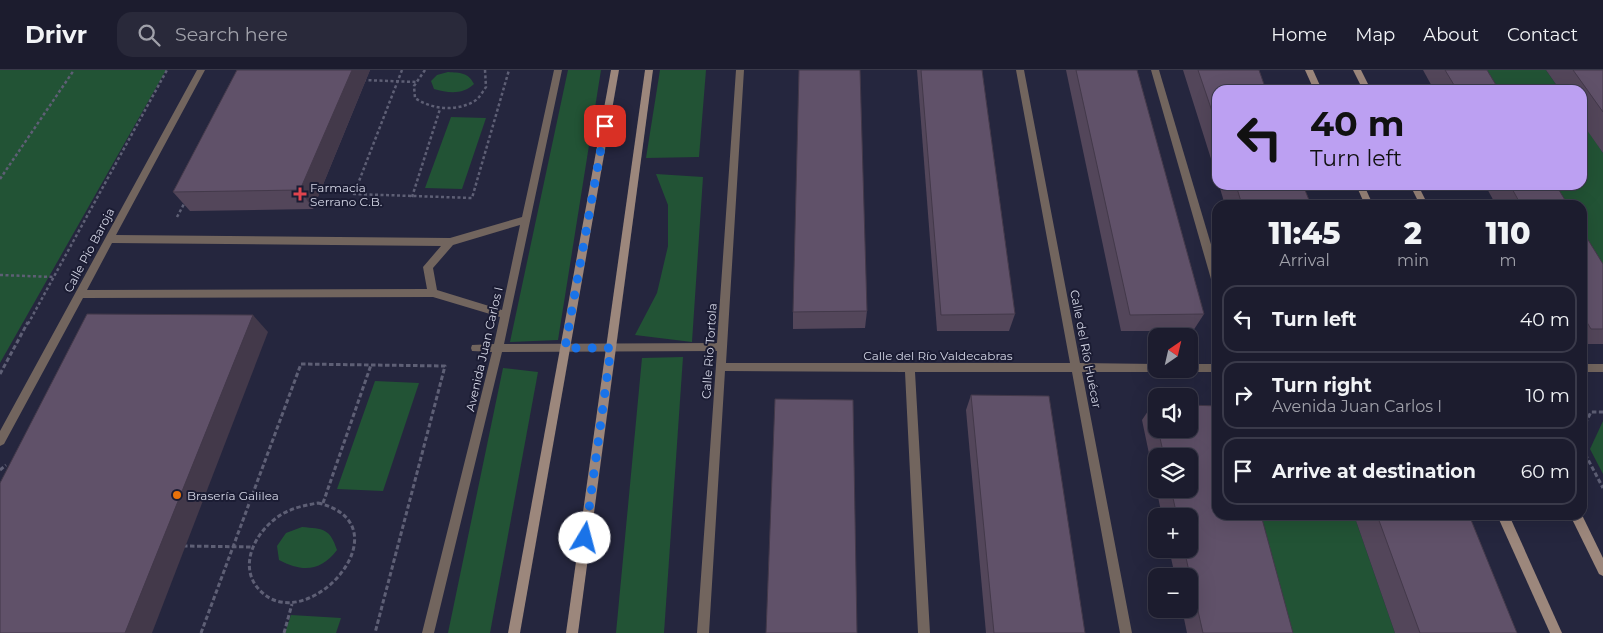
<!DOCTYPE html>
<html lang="en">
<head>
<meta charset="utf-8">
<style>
	body { margin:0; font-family:Montserrat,sans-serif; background:#29293a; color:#f1f3f6; height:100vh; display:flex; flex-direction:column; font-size:19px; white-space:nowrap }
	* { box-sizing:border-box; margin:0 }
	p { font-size:16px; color:#a0a1aa }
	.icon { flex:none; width:28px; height:28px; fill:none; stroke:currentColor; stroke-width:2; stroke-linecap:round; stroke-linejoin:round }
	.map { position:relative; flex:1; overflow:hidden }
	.drawer { position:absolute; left:1212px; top:130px; width:375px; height:320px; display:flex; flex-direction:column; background:#1c1c2e; border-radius:15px; box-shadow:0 5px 20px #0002,0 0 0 1px #3a3a4a }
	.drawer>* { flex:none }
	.top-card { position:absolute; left:1212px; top:15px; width:375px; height:105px; border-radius:15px; box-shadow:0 5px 20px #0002,0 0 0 1px #3a3a4a; background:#bca0f2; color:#111; overflow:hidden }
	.needle { width:32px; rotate:34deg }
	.controls { position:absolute; left:1148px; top:258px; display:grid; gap:10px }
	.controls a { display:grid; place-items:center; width:50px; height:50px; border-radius:10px; background:#1c1c2e; box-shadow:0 5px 20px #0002,0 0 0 1px #3a3a4a; font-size:25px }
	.pin { position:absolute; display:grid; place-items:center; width:42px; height:42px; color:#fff; margin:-21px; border-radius:10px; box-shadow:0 2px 8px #0006 }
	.me { position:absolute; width:55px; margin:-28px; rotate:8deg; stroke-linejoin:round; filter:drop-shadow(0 0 4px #0008) }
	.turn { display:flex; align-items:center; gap:18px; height:105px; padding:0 15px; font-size:22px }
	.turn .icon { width:65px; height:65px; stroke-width:2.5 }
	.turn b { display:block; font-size:35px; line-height:42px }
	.eta { display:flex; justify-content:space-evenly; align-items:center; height:85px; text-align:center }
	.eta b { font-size:30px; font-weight:800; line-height:35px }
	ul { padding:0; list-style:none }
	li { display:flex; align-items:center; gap:15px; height:68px; margin:0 10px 8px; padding:0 5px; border:2px solid #3a3a4a; border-radius:15px }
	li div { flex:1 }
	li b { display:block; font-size:19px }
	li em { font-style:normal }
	header { display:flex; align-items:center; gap:30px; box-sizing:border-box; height:70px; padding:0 25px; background:#1c1c2e; border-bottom:1px solid #3a3a4a }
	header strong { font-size:24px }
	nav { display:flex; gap:28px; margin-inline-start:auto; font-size:18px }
	.search { width:350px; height:45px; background:#29293a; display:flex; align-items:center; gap:12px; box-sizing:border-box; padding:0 18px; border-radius:15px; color:#a0a1aa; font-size:19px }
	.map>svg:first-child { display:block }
</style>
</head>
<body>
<header>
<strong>Drivr</strong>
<div class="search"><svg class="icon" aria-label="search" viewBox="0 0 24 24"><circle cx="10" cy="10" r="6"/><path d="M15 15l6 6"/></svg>Search here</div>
<nav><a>Home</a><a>Map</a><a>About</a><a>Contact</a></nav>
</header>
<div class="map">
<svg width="1603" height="563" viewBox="0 0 1603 563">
	<rect width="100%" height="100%" fill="#25263e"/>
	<!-- green -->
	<g fill="#225335">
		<polygon points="0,0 166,0 0,293"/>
		<polygon points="568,0 601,0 558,270 510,272"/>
		<polygon points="660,0 706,0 699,87 646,88"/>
		<polygon points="1463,0 1546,0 1560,20 1475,20"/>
		<path d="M448,2C460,3 468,2 474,14C463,25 448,23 434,19L431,11L437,5Z"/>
		<polygon points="451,47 486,48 462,119 425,118"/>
		<polygon points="1583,53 1603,83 1603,242 1583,207 1582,135 1541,135 1529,115 1582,115"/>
		<polygon points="656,104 703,107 692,272 635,265 657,223 668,176 668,135"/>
		<polygon points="683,287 664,563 616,563 642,288"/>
		<polygon points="503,298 538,302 490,563 448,563"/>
		<polygon points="375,311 419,313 383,421 337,419"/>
		<polygon points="1603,351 1603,404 1590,379"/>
		<polygon points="1242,445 1354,445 1395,563 1274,563"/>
		<path d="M302,457C323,459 330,458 337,480C320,502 302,502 279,490L277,476L286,463Z"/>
		<polygon points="291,545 341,548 336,563 285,563"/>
	</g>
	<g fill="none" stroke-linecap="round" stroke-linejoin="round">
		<!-- path-far1 -->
		<g stroke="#5e5f75" stroke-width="2.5" stroke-dasharray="3 2.5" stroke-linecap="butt">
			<polyline points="402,0 354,124 472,128 509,0"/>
			<path d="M425,0L414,16L415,28C433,40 458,42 476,30C480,27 483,21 486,17L485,0"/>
			<polyline points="363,10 416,12"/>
			<polyline points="0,109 74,0"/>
			<polyline points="412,127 440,39"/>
			<polyline points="177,147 185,132"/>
			<polyline points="0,205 53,207"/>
			<polyline points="28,254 167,0"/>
		</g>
		<!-- path -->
		<g stroke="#5e5f75" stroke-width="3" stroke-dasharray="4.5 2.5" stroke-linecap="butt">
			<polyline points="0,304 28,252"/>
			<polyline points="1582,360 1591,342 1603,342"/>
			<polyline points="1582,378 1603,418"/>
			<polyline points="0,400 6,395"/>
			<path d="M318,433C406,454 314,562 265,525C234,501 254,461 282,444C293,438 305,435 318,433Z"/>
			<polyline points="323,433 371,295"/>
			<polyline points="183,476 253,477"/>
			<polyline points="201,563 301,294 445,296 375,563"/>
			<polyline points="284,563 292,534"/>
		</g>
		<!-- street -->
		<g fill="#72655e" fill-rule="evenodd">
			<path d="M197,0H205L116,165L450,168L522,147L554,0H562L504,274L717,273L736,0H744L726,293H1070L1016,0H1024L1080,293L1156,294V299H1161L1156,302H1082L1132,563H1120L1072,302H915L930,563H918L905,302L725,301L709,563H697L717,281L502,282L434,563H422L492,282L472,281L471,278L472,275L494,274L500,247L433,227L83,228L4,374L0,376V361ZM520,155L502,240L437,220L433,198L453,175ZM112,173L441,176L423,197L427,219L87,220Z"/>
			<polygon points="1151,0 1159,0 1218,198 1218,220 1213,216"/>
			<polygon points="1189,294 1218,294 1218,302 1189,302 1184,299 1189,299"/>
			<rect x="1582" y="294" width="21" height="8"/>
		</g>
		<!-- secondary -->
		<g fill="#9c877c" fill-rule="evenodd">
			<polygon points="611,0 619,0 520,563 508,563"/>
			<polygon points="645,0 653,0 578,563 566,563"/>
			<polygon points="1305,0 1313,0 1322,20 1314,20"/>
			<polygon points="1353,0 1361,0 1371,20 1363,20"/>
			<polygon points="1356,115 1364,115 1373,135 1365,135"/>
			<polygon points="1410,115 1418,115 1428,135 1420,135"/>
			<polygon points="1497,445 1509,445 1562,563 1550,563"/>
			<polygon points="1570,445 1582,445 1603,488 1603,506 1599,504"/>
		</g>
	</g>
	<!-- wall -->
	<g fill="#53465a" fill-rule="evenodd">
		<polygon points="237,0 370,0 313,139 190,141 173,122"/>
		<polygon points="917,0 982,0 1015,244 1009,261 937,261"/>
		<polygon points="1066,0 1137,0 1204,244 1193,261 1121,261"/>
		<polygon points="1183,0 1259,0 1218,20 1218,111"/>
		<polygon points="1423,0 1487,0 1499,20 1434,20"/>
		<polygon points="1546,0 1603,0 1603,83 1582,53 1582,20 1560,20"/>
		<polygon points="1219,115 1303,115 1311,135 1225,135"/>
		<polygon points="1485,115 1556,115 1568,135 1496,135"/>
		<polygon points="1582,160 1603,194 1603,274 1582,274"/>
		<polygon points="867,241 865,258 793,259 793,242"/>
		<polygon points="971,325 1085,563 986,563 966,340"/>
		<path d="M1152,335H1156V359H1189L1293,563H1187L1182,539H1189V506H1175L1169,479H1189V446H1162L1142,350ZM1156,386H1189V419H1156Z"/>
		<polygon points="1354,445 1469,445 1517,563 1395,563"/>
	</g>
	<!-- shaded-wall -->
	<g fill="#43394a">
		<polygon points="352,0 370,0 313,139 300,120"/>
		<polygon points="253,245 268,262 152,563 125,563"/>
	</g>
	<!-- building -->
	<g fill="#605169" stroke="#43394a">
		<polygon points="237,0 352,0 300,120 173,122"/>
		<polygon points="799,0 860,0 867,241 793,242"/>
		<polygon points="921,0 982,0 1015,244 941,245"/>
		<polygon points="1076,0 1137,0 1204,244 1130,245"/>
		<polygon points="1198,0 1259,0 1266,20 1218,20 1218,59"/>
		<polygon points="1445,0 1487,0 1499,20 1457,20"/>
		<polygon points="1573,0 1603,0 1603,42"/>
		<polygon points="1236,115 1303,115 1311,135 1242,135"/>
		<polygon points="1510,115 1556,115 1568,135 1521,135"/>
		<polygon points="1582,160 1603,194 1603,259 1591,259 1582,244"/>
		<polygon points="87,244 253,245 125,563 0,563 0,413"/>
		<polygon points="971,325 1049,326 1085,563 994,563"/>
		<polygon points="775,329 853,330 857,563 766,563"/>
		<polygon points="1152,335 1156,335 1156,353"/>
		<polygon points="1189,335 1218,336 1218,445 1261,445 1293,563 1203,563 1184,479 1189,479 1189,446 1177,446 1171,419 1189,419 1189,386 1164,386 1158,359 1189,359"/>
		<polygon points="1377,445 1469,445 1517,563 1420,563"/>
	</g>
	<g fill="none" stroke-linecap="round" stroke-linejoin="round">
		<!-- route -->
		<polyline stroke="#1a73e8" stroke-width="9" stroke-dasharray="0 16.2" points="585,468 611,278 565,278 605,56"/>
	</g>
	<!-- markers -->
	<path fill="#e0444e" stroke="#1b1c33" stroke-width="2" d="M297.5 116.5h5v5h5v5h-5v5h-5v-5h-5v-5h5z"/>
	<circle fill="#e8710a" stroke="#1b1c33" stroke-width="2" cx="177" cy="425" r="5"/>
	<g text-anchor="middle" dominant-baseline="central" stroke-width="4" stroke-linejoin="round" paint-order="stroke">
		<!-- poi labels -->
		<g font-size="12" fill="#d3d5e5" stroke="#1b1c33" text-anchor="start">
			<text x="310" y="117">Farmacia<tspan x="310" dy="14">Serrano C.B.</tspan></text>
			<text x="187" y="425">Brasería Galilea</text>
		</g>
		<!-- street labels -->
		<g font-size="12" fill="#d3d5e5" stroke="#1b1c33">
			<text transform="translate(89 180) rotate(-62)">Calle Pio Baroja</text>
			<text transform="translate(484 279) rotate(-77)">Avenida Juan Carlos I</text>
			<text transform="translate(1086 279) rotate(79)">Calle del Río Huécar</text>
			<text transform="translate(709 281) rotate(-86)">Calle Rio Tortola</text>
			<text x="938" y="285">Calle del Río Valdecabras</text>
		</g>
	</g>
</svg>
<div class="controls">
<a><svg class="needle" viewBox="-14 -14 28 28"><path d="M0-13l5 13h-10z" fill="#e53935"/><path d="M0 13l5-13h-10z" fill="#a0a1aa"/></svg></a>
<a><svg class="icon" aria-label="sound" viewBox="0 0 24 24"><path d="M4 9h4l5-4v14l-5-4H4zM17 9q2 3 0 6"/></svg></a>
<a><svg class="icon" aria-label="layers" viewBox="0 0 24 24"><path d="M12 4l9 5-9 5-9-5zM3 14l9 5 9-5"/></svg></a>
<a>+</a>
<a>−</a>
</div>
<div class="pin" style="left:605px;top:56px;background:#d93025"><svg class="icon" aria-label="arrive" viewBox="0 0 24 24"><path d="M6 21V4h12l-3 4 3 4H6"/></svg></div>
<svg class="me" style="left:585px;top:468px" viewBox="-20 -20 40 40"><circle r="19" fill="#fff"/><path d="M0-13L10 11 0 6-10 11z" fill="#1a73e8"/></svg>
<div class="top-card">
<div class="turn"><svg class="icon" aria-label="left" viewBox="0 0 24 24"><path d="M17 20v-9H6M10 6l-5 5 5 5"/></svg><div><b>40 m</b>Turn left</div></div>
</div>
<section class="drawer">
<div class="eta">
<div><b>11:45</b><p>Arrival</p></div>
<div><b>2</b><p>min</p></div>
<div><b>110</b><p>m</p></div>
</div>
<ul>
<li><svg class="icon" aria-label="left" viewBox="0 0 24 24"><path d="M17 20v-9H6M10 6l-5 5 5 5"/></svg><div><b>Turn left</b></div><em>40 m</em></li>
<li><svg class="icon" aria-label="right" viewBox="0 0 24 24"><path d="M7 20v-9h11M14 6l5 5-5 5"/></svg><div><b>Turn right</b><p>Avenida Juan Carlos I</p></div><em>10 m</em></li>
<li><svg class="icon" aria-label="arrive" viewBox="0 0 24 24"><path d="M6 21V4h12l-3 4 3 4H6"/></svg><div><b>Arrive at destination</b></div><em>60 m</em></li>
</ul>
</section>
</div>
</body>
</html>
